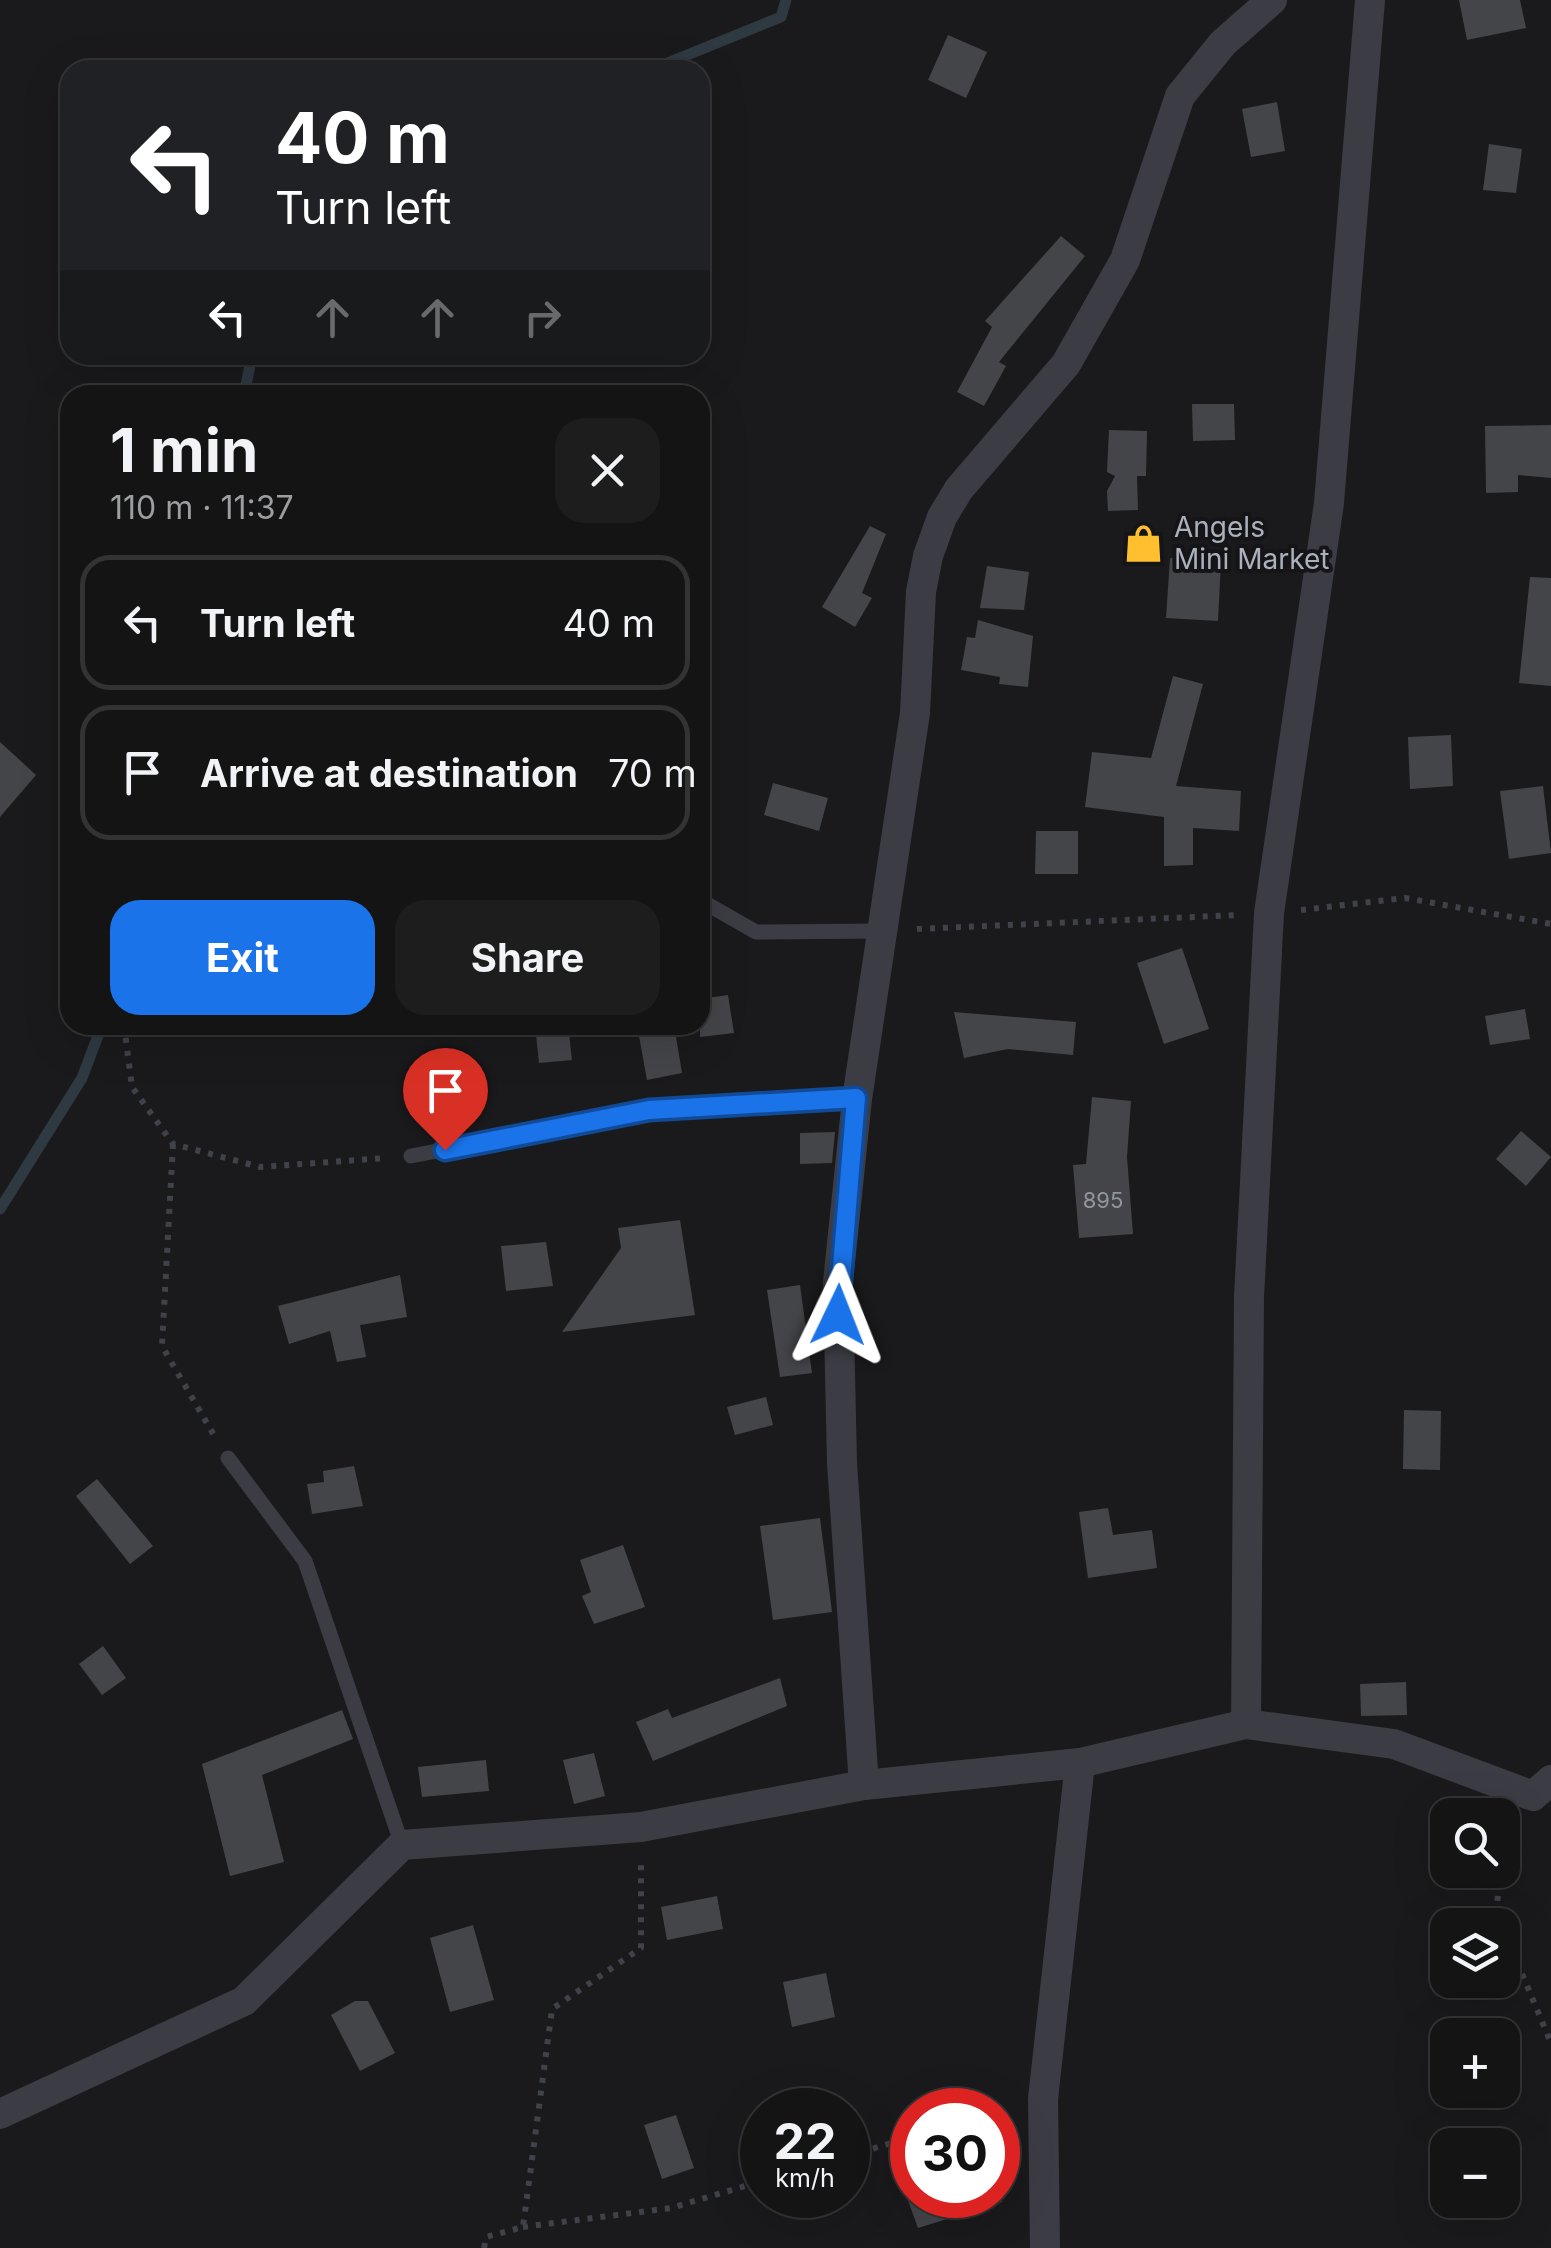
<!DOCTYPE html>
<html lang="en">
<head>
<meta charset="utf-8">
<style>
	body { margin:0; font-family:Inter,sans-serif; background:#1d1d1e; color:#f1f3f6; height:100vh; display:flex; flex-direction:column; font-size:38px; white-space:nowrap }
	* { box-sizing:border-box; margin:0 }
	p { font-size:32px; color:#9d9ea0 }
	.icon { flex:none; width:55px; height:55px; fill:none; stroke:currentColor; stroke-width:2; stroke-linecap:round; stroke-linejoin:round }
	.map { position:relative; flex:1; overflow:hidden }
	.drawer { position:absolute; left:60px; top:385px; width:650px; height:650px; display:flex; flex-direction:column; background:#141415; border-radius:30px; box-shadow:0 10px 40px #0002,0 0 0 2px #333334 }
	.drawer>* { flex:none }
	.top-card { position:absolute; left:60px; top:60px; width:650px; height:305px; border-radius:30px; box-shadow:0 10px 40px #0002,0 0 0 2px #333334; background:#202124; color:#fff; overflow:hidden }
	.tools { position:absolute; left:1430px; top:1798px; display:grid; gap:20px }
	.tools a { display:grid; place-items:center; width:90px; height:90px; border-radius:20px; background:#141415; box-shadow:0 10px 40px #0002,0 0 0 2px #333334; font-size:50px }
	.speed { position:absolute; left:740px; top:2088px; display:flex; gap:20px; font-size:50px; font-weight:700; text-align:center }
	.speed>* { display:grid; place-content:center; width:130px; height:130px; border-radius:50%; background:#141415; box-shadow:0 10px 40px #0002,0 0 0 2px #333334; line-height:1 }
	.speed small { font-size:25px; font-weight:400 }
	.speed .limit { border:15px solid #d22; background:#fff; color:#111 }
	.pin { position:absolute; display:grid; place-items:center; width:85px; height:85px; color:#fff; margin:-102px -42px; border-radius:50% 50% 50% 0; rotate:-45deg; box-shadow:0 0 10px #0007 }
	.pin .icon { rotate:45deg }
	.me { position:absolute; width:110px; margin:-55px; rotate:2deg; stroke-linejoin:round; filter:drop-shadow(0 0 8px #0008) }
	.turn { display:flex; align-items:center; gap:35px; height:210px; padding:0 50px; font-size:45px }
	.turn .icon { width:130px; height:130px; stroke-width:2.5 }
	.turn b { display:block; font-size:70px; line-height:85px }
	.lanes { display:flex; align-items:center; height:95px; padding:0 50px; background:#0003; justify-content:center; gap:50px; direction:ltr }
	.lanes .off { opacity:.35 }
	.round { display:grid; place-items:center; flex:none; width:105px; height:105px; border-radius:30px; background:#1d1d1e }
	.summary { display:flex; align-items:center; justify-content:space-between; height:170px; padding:0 50px }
	h1 { font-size:60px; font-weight:700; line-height:75px }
	.button { display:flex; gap:20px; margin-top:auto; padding:20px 50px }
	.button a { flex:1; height:115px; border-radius:30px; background:#1a73e8; color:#fff; font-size:40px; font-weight:700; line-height:115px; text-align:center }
	.button a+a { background:#1d1d1e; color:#f1f3f6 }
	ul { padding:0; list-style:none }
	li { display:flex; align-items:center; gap:30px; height:135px; margin:0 20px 15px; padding:0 30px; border:5px solid #333334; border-radius:30px }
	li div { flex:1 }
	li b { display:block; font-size:38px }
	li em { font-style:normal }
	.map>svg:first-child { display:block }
</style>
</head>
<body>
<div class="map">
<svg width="1551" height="2248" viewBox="0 0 1551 2248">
	<rect width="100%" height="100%" fill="#1a1a1c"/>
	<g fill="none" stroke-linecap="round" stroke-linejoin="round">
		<!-- stream -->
		<g stroke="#2e3942" stroke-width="11">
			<polyline points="650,70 781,17 786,0"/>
			<polyline points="244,395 252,355"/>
			<polyline points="0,1209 82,1078 102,1025"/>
		</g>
	</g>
	<!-- building -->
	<g fill="#444549">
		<polygon points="1459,0 1520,0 1526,28 1467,40"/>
		<polygon points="948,35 987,52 966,98 928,80"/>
		<polygon points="1277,102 1285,151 1251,157 1242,109"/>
		<polygon points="1489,144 1522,149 1516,193 1483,190"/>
		<polygon points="1061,236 1085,256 999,362 1006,366 984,406 957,392 992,327 985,321"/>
		<polygon points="1192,404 1234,404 1235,440 1193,441"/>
		<polygon points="1551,425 1551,478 1518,475 1518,492 1486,493 1485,426"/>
		<polygon points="1109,430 1147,431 1146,476 1137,476 1138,510 1108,511 1107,491 1115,476 1107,472"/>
		<polygon points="870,526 886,534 862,593 872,598 855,627 822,607"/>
		<polygon points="1170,558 1221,561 1218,621 1166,618"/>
		<polygon points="987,566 1029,572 1024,610 980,608"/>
		<polygon points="1530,577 1551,578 1551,686 1519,683"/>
		<polygon points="978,620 1033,636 1028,687 999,684 1000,677 961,670 967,637 975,638"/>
		<polygon points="1173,676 1203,684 1176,786 1241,791 1239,831 1193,828 1193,865 1164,866 1164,817 1085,807 1092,752 1151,758"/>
		<polygon points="1451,735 1453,786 1410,789 1408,737"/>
		<polygon points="0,742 36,775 0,817"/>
		<polygon points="773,783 828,798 819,831 764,815"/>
		<polygon points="1543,786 1551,853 1509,859 1500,791"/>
		<polygon points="1036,831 1078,831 1078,874 1035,874"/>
		<polygon points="1182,948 1209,1029 1164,1044 1137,963"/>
		<polygon points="728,995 734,1033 700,1037 700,999"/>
		<polygon points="1525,1009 1530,1039 1490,1045 1485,1016"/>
		<polygon points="954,1012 1076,1022 1073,1055 1008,1049 964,1058"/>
		<polygon points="535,1025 568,1025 572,1060 539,1063"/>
		<polygon points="637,1025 674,1025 682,1073 647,1080"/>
		<polygon points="1092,1097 1131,1101 1127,1157 1133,1234 1079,1238 1073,1165 1086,1164"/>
		<polygon points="1521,1131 1551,1157 1526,1186 1496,1159"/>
		<polygon points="835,1132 832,1163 800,1164 800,1133"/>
		<polygon points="680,1220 695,1315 562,1332 621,1248 618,1228"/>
		<polygon points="546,1242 553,1286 506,1291 501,1246"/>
		<polygon points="400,1275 407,1317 360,1325 366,1357 337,1362 330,1331 289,1344 278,1306"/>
		<polygon points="800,1285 812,1373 780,1377 767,1290"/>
		<polygon points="766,1397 773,1425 735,1435 727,1407"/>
		<polygon points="1404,1410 1441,1411 1440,1470 1403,1469"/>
		<polygon points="354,1466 363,1506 312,1514 307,1484 324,1482 323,1471"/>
		<polygon points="97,1479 153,1546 130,1564 76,1496"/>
		<polygon points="1108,1508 1113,1535 1152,1530 1157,1568 1088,1578 1079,1512"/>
		<polygon points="820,1518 832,1612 773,1620 760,1526"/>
		<polygon points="623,1545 645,1607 594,1624 582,1596 591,1592 580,1560"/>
		<polygon points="103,1646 126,1678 102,1695 79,1664"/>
		<polygon points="780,1678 787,1706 653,1761 636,1722 668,1709 672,1718"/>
		<polygon points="1406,1682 1407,1715 1361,1716 1360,1684"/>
		<polygon points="342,1710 353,1739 262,1775 284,1862 230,1876 202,1764"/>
		<polygon points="594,1753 605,1796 574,1804 563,1760"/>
		<polygon points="486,1760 489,1791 422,1797 418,1767"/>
		<polygon points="717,1896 723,1929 667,1940 661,1907"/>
		<polygon points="473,1925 494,2000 450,2012 430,1938"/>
		<polygon points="826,1973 835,2017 792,2027 783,1982"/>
		<polygon points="355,2001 368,2001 395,2053 360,2071 331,2015"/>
		<polygon points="676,2115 694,2168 662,2179 644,2125"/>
		<polygon points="906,2195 1001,2195 1002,2202 918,2228"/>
	</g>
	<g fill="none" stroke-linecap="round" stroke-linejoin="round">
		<!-- path -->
		<g stroke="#404249" stroke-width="6" stroke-dasharray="5 8" stroke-linecap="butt">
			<polyline points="1301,910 1405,898 1551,924"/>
			<polyline points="917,929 1239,915"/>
			<polyline points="124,1025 132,1087 173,1144 260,1167 386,1158"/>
			<polyline points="173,1144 162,1346 215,1437"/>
			<polyline points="1499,1870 1497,1912 1502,1925"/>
			<polyline points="1502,1926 1551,2043"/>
			<polyline points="848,2156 912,2137"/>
			<polyline points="523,2227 671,2208 762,2181"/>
			<polyline points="484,2248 486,2237 523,2227 552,2009 641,1948 641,1860"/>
		</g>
		<!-- lane -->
		<g stroke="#3c3d44" stroke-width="15">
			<polyline points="700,900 756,932 881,931"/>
			<polyline points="411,1156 649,1110 857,1099"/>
			<polyline points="228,1458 305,1561 402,1845"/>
		</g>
		<!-- street -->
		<g stroke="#3c3d44" stroke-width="30">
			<polyline points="1246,1724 1249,1297 1269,913 1329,503 1370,0"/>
			<polyline points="864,1785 842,1463 838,1282 857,1099 915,713 921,592 928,556 942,517 959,489 1066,364 1125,260 1180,96 1223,43 1272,0"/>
			<polyline points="0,2114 244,2001 402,1845 641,1827 864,1785 1080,1763 1246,1724 1394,1744 1533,1796 1551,1780"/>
			<polyline points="1045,2248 1043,2099 1080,1763"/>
		</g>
	</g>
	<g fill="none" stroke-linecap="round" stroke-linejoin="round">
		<defs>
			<polyline id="route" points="445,1150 649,1110 856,1098 838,1315"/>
		</defs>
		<!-- route casing -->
		<use href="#route" stroke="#114b97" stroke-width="25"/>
		<!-- route -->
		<use href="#route" stroke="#1a73e8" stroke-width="18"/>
	</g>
	<!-- icons -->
	<defs>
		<symbol id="shop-bare" viewBox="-9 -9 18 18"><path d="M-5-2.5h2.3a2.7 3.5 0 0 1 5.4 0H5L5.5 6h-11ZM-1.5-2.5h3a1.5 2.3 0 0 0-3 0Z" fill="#ffbf2f" stroke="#151517" stroke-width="2.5" paint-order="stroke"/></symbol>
	</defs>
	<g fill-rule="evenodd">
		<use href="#shop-bare" x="1116" y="516" width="55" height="55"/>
	</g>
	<g text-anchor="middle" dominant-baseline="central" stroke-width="8" stroke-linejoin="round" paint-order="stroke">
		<!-- number labels -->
		<g font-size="22" fill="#9195a0">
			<text x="1103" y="1200">895</text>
		</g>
		<!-- poi labels -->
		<g font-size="28" fill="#abb0bd" stroke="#151517" text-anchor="start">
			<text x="1174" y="527">Angels<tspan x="1174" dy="32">Mini Market</tspan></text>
		</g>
	</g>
</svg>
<div class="tools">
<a><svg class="icon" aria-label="search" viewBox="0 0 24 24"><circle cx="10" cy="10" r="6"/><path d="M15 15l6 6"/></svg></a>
<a><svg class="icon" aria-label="layers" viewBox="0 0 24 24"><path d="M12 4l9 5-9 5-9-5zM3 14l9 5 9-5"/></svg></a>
<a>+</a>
<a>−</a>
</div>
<div class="speed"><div>22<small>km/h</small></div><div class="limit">30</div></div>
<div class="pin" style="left:445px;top:1150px;background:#d93025"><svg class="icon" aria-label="arrive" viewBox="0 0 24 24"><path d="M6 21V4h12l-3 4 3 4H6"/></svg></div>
<svg class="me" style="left:838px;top:1315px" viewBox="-20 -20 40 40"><path d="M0-17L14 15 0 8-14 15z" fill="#1a73e8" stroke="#fff" stroke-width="4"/></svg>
<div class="top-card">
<div class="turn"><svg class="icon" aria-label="left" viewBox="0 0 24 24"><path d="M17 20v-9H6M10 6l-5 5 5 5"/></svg><div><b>40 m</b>Turn left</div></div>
<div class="lanes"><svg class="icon" aria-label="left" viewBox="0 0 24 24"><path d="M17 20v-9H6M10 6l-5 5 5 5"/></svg><svg class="icon off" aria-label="ahead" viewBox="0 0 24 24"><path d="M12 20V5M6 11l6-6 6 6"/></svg><svg class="icon off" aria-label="ahead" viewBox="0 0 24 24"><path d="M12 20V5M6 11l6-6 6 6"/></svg><svg class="icon off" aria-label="right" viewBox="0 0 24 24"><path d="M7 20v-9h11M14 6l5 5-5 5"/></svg></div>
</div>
<section class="drawer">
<div class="summary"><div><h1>1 min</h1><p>110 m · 11:37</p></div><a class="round"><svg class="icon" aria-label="close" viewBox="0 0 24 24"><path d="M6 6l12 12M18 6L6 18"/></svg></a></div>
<ul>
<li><svg class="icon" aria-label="left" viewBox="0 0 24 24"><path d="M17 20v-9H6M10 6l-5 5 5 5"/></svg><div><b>Turn left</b></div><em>40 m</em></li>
<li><svg class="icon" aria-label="arrive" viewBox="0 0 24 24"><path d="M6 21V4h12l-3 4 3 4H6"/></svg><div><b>Arrive at destination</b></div><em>70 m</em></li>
</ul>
<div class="button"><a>Exit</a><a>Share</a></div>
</section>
</div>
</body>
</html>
